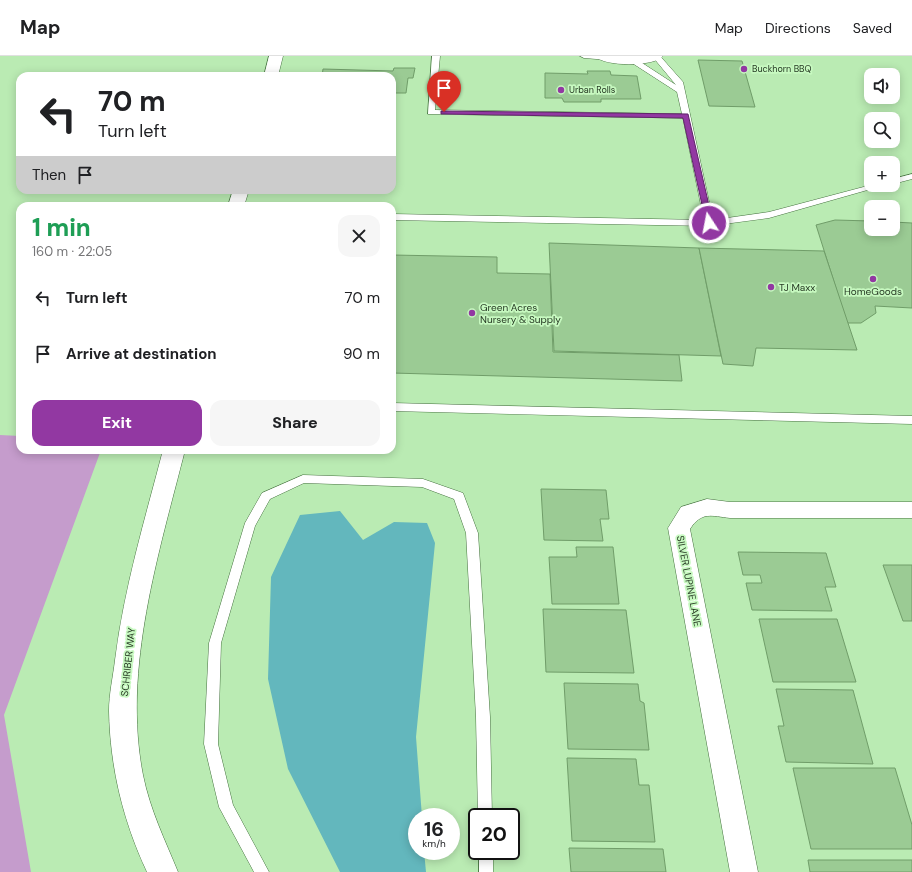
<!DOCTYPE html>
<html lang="en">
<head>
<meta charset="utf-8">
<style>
	body { margin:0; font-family:"DM Sans",sans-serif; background:#f6f6f6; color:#202124; height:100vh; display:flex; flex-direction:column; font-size:15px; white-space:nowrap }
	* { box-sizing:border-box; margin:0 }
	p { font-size:13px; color:#757577 }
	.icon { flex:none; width:22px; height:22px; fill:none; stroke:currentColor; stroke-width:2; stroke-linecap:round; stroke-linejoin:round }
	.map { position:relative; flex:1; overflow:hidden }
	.panel { position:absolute; left:16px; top:146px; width:380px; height:252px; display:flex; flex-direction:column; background:#fff; border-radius:12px; box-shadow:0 2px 10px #0003 }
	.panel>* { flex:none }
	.hud { position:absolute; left:16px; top:16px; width:380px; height:122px; border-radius:12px; box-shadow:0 2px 10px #0003; background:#fff; color:#202124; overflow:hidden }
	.controls { position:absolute; left:864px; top:12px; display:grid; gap:8px }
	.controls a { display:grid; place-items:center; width:36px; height:36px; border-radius:8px; background:#fff; box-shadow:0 2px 10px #0003; font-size:20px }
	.speed { position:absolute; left:408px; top:752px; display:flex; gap:8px; font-size:20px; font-weight:700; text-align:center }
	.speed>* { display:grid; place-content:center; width:52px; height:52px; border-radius:50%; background:#fff; box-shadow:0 2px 10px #0003; line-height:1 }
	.speed small { font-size:10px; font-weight:400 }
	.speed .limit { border:2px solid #111; border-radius:6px; background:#fff; color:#111 }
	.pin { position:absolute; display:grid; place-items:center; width:34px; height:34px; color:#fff; margin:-41px -17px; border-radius:50% 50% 50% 0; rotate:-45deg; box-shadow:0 0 4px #0007 }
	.pin .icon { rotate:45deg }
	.me { position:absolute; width:44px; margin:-22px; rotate:349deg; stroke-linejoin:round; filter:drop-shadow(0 0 3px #0008) }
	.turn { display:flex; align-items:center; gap:14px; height:84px; padding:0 16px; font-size:18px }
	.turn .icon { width:52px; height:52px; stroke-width:2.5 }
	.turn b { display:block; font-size:28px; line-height:34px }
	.then { display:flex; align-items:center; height:38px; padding:0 16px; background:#0003; gap:8px; font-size:15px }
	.round { display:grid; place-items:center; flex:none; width:42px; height:42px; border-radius:12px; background:#f6f6f6 }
	.head { display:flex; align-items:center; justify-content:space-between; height:68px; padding:0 16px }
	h1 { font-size:24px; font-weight:800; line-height:30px; color:#1e9e55 }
	.action { display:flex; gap:8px; margin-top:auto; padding:8px 16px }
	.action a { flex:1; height:46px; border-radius:12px; background:#9238a2; color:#fff; font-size:16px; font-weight:800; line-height:46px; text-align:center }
	.action a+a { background:#f6f6f6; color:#202124 }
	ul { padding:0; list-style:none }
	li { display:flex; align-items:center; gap:12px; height:56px; padding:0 16px }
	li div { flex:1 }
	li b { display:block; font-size:15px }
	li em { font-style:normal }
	header { display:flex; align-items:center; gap:24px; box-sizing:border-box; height:56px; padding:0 20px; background:#fff; border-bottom:1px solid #e0e0e0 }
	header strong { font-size:19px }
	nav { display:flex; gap:22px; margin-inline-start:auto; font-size:14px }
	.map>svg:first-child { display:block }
</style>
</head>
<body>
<header>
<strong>Map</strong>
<nav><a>Map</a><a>Directions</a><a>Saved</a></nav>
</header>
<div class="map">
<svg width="912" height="816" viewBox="0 0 912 816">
	<rect width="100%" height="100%" fill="#baebb3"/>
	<!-- forest -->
	<polygon fill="#c59ccc" points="0,379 20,380 20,394 101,394 4,659 31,816 0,816"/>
	<!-- water -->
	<polygon fill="#63b7bd" points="340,455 363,484 394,466 427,467 435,487 416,681 422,761 417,761 417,795 424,795 426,816 340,816 288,713 268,623 271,521 300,459"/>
	<!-- building -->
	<g fill="#9bcb94" stroke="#709d69">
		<polygon points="698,4 742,5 755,51 709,50"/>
		<polygon points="394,12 415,12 413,22 408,22 406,37 392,37 392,20 322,20 323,13 393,15"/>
		<polygon points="587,15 610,15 611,19 637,20 641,43 601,43 601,46 564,46 562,42 545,42 545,17 588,18"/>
		<polygon points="835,164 871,165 871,173 893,173 893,166 912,167 912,252 875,250 876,257 861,267 847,267 816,169"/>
		<polygon points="549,187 699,192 721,300 554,295"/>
		<polygon points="699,192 824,195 857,294 756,292 753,310 723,308"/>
		<polygon points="392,199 497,201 497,217 550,218 553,296 679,299 682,325 392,317"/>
		<polygon points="541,433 606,434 609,463 600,463 603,485 544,484"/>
		<polygon points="576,491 613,491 619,548 552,548 549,501 577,501"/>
		<polygon points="738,496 826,497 836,531 825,531 832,555 752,554 746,527 762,527 760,519 743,519"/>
		<polygon points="883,509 912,509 912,565 903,565"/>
		<polygon points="543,553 626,554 634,617 546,616"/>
		<polygon points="759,563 837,563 856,626 773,626"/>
		<polygon points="564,627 638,628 640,645 644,647 649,694 568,693"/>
		<polygon points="776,633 853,634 873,708 786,706 778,670 784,670"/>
		<polygon points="567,702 636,703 639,729 649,729 655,786 572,785"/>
		<polygon points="793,712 895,712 912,769 912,793 811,793"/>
		<polygon points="569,792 663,793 666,816 571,816"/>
		<polygon points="808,804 912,804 912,816 810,816"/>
	</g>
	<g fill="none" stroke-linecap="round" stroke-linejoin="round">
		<defs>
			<g id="lane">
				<polygon points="432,0 440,0 435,54 682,58 677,36 629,5 636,3 676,29 652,0 660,0 683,26 713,164 769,156 871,129 885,129 769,162 709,170 392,164 392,158 704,164 683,62 428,58"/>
				<polygon points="580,0 609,0 613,2 609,4 584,2"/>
				<polygon points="912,118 912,123 893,128 893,123"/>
				<polygon points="392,347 912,360 912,368 392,355"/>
				<polygon points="303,419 423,423 463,437 478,477 490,661 492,761 478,761 476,661 466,477 454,443 422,431 304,427 270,443 255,470 221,587 218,688 233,749 269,816 254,816 219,751 204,688 209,587 245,467 262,437"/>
				<rect x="479" y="795" width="14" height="21"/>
			</g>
			<g id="street">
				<path d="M595,0H663C655,11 603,11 595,0Z"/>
				<path d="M707,443L730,446H912V462H730C711,460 702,455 690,473L758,816H730L668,472L681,451Z"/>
			</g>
			<g id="secondary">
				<polygon points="269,0 283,0 278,20 264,20"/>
				<polygon points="233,134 249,134 244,150 228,150"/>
				<path d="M163,394H185C159,497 122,613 143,719C150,754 165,784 178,816H147C123,765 110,711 109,655C109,638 113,621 115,604C124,532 145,463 163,394Z"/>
			</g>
		</defs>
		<!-- lane casing -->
		<use href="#lane" stroke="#467240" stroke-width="1"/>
		<!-- street casing -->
		<use href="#street" stroke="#467240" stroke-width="1"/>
		<!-- secondary casing -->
		<use href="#secondary" stroke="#467240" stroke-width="1"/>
		<!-- lane -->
		<use href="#lane" fill="#fff" fill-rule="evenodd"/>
		<!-- street -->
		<use href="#street" fill="#fff" fill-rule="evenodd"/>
		<!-- secondary -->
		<use href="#secondary" fill="#fff" fill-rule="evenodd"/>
	</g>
	<!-- route -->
	<polygon fill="#9238a2" stroke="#5f2469" points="441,55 688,58 713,167 709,170 706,167 683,62 444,58 441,58"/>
	<!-- markers -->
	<g fill="#9238a2" stroke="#c7f9c0" stroke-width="1.5">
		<circle cx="744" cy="13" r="4"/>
		<circle cx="561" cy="34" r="4"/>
		<circle cx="873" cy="223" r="4"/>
		<circle cx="771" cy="231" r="4"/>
		<circle cx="472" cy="257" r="4"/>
	</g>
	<g text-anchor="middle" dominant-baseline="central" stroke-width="3.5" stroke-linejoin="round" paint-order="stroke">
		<!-- far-poi labels -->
		<g font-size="9" fill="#263923" stroke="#c7f9c0" text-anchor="start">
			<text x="752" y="13">Buckhorn BBQ</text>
			<text x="569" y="34">Urban Rolls</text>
		</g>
		<!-- poi labels -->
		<g font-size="10" fill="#263923" stroke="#c7f9c0" text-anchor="start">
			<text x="779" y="231">TJ Maxx</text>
			<text x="873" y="235" text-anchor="middle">HomeGoods</text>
			<text x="480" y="251">Green Acres<tspan x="480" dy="12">Nursery &amp; Supply</tspan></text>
		</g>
		<!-- street labels -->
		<g font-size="10" fill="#263923" stroke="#c7f9c0">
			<text transform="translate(689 525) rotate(79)">SILVER LUPINE LANE</text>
			<text transform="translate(128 606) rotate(-84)">SCHRIBER WAY</text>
		</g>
	</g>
</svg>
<div class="controls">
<a><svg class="icon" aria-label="sound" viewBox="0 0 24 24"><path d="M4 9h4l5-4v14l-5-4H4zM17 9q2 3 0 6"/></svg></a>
<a><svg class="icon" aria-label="search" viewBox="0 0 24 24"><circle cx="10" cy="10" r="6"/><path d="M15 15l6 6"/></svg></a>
<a>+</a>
<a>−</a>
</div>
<div class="speed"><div>16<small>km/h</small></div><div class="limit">20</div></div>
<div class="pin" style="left:444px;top:56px;background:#d93025"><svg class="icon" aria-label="arrive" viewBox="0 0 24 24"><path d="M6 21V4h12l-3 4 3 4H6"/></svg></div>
<svg class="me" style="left:709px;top:167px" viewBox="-20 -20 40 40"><circle r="17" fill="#9238a2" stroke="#fff" stroke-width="3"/><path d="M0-11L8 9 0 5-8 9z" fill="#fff"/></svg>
<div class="hud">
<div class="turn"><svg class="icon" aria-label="left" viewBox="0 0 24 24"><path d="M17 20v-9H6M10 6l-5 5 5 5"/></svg><div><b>70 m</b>Turn left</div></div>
<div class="then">Then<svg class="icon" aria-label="arrive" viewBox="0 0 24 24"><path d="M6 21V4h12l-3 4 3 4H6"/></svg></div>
</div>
<section class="panel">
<div class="head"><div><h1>1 min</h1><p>160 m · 22:05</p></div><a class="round"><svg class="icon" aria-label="close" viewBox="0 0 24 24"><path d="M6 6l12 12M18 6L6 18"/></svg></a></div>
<ul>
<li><svg class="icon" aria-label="left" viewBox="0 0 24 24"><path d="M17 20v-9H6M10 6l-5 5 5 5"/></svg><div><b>Turn left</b></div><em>70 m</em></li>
<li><svg class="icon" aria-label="arrive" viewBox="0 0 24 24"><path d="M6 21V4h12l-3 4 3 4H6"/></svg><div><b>Arrive at destination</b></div><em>90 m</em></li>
</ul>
<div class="action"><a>Exit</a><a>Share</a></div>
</section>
</div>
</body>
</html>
